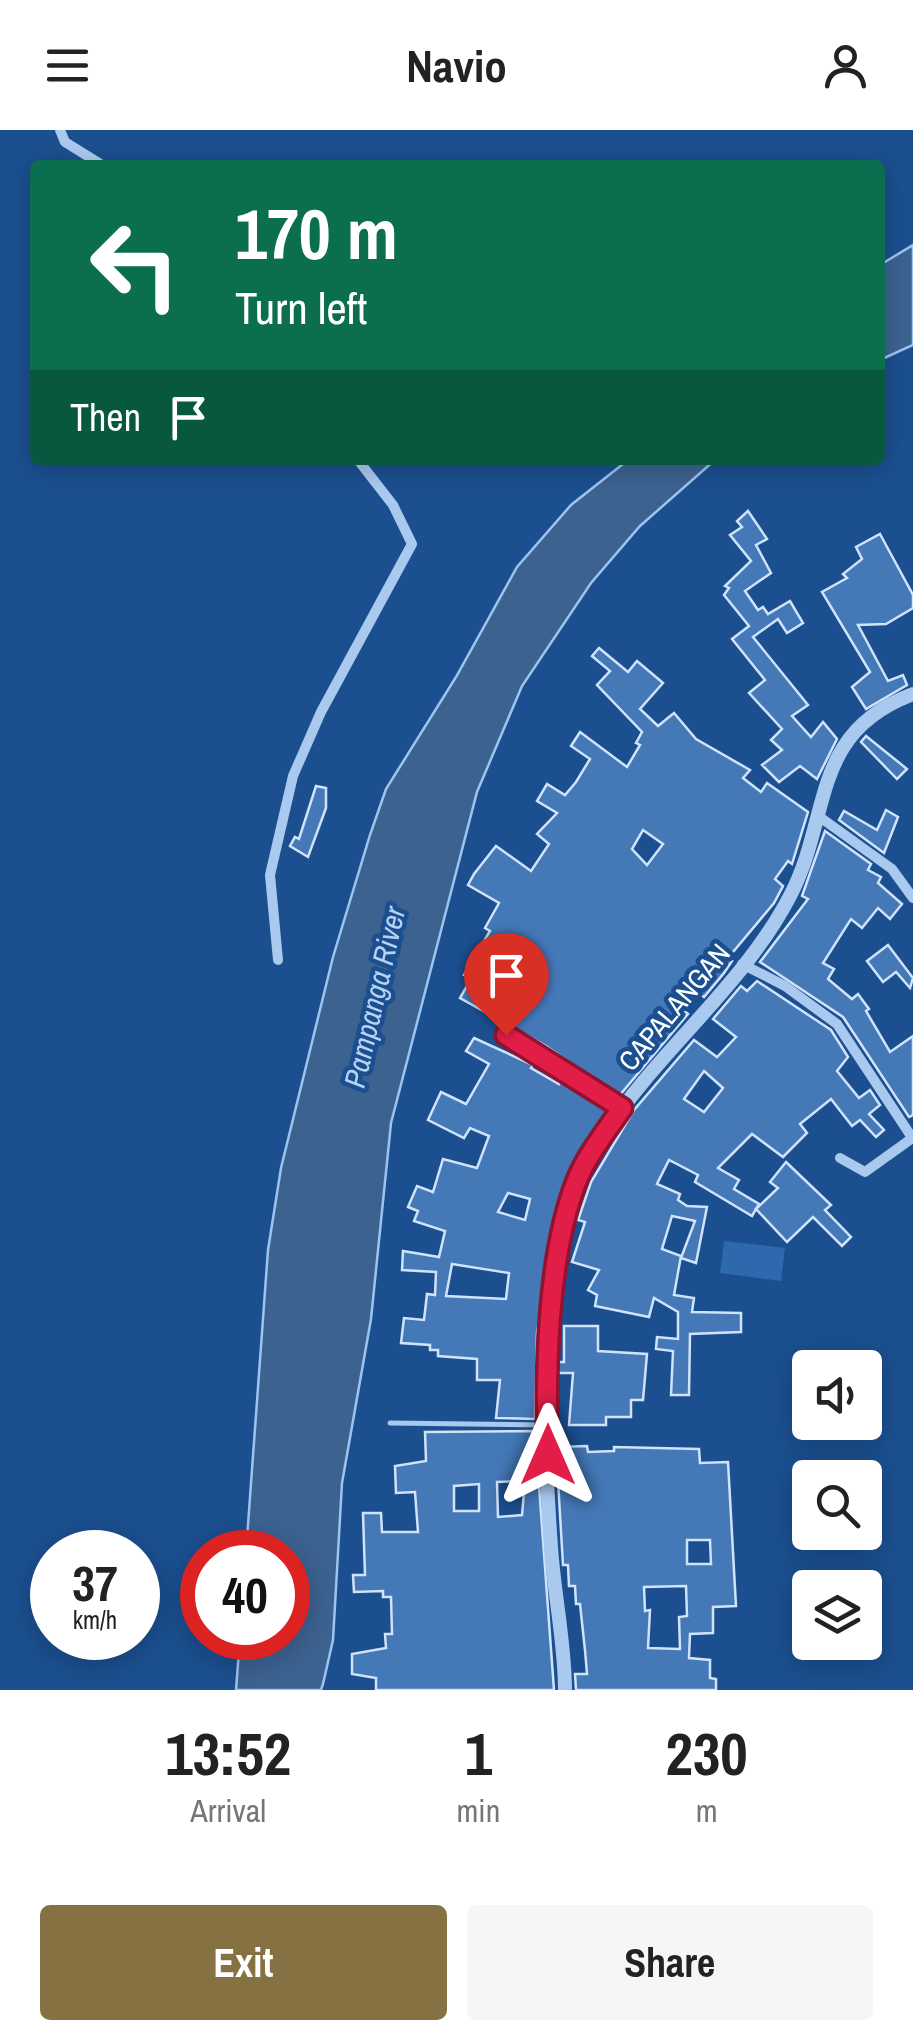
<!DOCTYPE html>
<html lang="en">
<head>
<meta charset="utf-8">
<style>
	body { margin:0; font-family:"Archivo Narrow",sans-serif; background:#f6f6f6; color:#222; height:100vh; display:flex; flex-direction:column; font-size:38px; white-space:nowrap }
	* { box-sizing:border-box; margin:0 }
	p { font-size:32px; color:#767676 }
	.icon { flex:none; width:55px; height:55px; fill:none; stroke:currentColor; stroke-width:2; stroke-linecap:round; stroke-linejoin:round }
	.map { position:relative; height:1560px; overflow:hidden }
	.sheet { display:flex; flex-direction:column; background:#fff; flex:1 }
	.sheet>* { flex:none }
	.top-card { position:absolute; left:30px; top:30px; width:855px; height:305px; border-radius:10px; box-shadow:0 5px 25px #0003; background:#0b6e4f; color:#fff; overflow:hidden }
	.tools { position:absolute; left:792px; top:1220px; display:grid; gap:20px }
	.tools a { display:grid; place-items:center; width:90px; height:90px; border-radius:10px; background:#fff; box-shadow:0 5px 25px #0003; font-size:50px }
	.speed { position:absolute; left:30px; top:1400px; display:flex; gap:20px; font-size:50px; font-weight:700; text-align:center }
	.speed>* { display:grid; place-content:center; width:130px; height:130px; border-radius:50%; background:#fff; box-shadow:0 5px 25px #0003; line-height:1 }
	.speed small { font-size:25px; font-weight:400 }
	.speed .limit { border:15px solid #d22; background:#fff; color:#111 }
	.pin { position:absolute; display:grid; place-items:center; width:85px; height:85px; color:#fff; margin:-102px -42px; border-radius:50% 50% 50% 0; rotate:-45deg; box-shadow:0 0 10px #0007 }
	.pin .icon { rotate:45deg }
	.me { position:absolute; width:110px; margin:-55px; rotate:0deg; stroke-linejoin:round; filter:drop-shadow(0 0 8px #0008) }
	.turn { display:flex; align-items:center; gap:35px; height:210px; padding:0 40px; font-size:45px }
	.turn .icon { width:130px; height:130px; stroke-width:2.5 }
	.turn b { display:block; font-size:70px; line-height:85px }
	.then { display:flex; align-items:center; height:95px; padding:0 40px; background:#0003; gap:20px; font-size:38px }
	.eta { display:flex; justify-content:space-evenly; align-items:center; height:170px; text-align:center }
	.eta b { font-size:60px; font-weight:700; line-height:70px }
	.action { display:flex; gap:20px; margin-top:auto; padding:20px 40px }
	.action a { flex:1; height:115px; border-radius:10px; background:#857141; color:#fff; font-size:40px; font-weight:700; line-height:115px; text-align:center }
	.action a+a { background:#f6f6f6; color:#222 }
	header { display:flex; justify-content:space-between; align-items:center; height:130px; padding:0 40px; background:#fff; font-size:45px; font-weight:700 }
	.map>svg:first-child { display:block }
</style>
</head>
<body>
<header><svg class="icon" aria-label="menu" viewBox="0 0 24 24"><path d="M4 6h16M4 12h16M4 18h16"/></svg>Navio<svg class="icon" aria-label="person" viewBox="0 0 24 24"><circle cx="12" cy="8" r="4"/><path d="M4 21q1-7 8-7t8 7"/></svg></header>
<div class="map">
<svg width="913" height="1560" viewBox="0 0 913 1560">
	<rect width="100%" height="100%" fill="#1b4f8f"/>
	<!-- green -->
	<polygon fill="#2e69ad" points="724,1111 785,1118 781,1151 720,1143"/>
	<!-- water -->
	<g fill="#3c6290" stroke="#9cc4f0" stroke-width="2.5">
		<polygon points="913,115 913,215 880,230 880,135"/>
		<polygon points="628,330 715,330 640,396 591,453 522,556 477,662 391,993 371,1189 342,1353 333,1510 323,1554 321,1560 236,1560 240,1508 288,1508 288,1422 246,1422 268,1120 281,1038 333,827 370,705 386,659 456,547 517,437 571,375"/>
	</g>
	<!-- building -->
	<g fill="#4478b7" stroke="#cfe3fa" stroke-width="2.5" fill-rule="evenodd">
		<polygon points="748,381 767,409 756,415 771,443 745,461 758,480 763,477 768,484 790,471 803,493 787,503 778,489 753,507 808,575 792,586 811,607 823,592 837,609 817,649 800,636 779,652 762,635 782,620 771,610 782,599 749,563 765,550 732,509 749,496 724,465 729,458 725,456 751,431 730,405 742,397 737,391"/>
		<polygon points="880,404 913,465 913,478 886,494 858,495 888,551 903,545 907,555 866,579 852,557 870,542 822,462 847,448 843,444 862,429 856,417"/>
		<path d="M599,518L628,542L637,531L663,553L640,579L658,596L674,583L696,609L750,640L743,648L761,662L767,653L808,682L792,734L788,731L775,749L783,756L774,773L728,828L732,831L724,843L704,867L697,862L681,878L688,884L619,966L546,916L460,868L471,849L464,845L490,801L485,798L499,773L468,755L474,744L496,716L531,741L549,714L537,704L557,683L537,671L547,654L565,665L576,652L590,629L571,616L580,602L627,637L640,615L636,613L642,602L597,555L610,541L592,526ZM643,700L663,714L647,735L632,719Z"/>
		<polygon points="866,606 907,639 897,649 861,612"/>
		<polygon points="316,656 326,658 326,678 308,727 290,716 295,707 299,709"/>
		<polygon points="886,680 898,687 884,723 839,690 844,681 877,700"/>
		<polygon points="825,701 871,734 868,740 881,747 878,753 902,774 890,789 878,778 862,798 851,789 823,833 834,839 828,849 852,869 858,864 869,879 866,881 890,922 913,906 913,985 909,987 843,887 760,832 808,769 802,766"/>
		<polygon points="888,815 913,848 910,858 896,842 883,852 867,831"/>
		<path d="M757,851L831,900L848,927L837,941L859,968L870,960L880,975L869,984L884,1000L876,1007L860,990L852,996L831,969L800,994L807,1003L783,1027L752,1004L718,1038L739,1050L734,1059L759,1074L752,1086L695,1052L698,1045L669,1030L657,1054L680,1064L678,1070L687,1076L707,1077L696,1133L681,1128L695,1091L672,1086L662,1119L681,1126L674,1165L694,1168L692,1182L741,1183V1202L690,1204L689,1265H671L673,1221L656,1219L657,1207L678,1209V1182L654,1168L649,1187L595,1176L597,1165L588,1160L599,1140L572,1132L585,1092L578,1090L591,1052L634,980L694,910L717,927L736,907L713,889L741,856L747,861ZM704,941L723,958L704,982L684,969Z"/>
		<path d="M474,908L533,935L531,938L559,954L562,950L608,980L572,1043L555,1094L537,1203L535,1289L496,1288L500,1250H477V1229L438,1226V1220H430V1215L401,1213L404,1188L424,1190L427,1164L435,1165L436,1142L402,1140L403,1121L439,1127L445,1101L414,1091L418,1081L408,1077L417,1056L433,1062L443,1029L477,1038L489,1006L470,998L464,1008L428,990L441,962L466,974L489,934L466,921ZM508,1063L530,1069L525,1090L498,1082ZM452,1134L509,1143L506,1169L446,1166Z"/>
		<polygon points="786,1032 831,1075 825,1080 851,1107 842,1116 813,1087 787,1112 756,1079 778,1058 770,1052"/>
		<polygon points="564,1196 598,1196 598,1221 647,1224 643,1270 631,1270 631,1287 606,1287 606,1295 569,1295 573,1243 557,1243 557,1232 564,1232"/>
		<path d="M535,1301L554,1560H376V1548L352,1544V1524L386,1518L385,1504H392L391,1467H383V1461L354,1462L353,1445H365L363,1383H381L382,1402H418L415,1362L396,1363L395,1336L426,1331L425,1302ZM525,1351L522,1385L498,1387L497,1352ZM479,1354V1381H454V1356Z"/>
		<path d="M587,1316L588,1322L614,1321V1317L699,1319L700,1333L728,1332L736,1476L713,1477V1503L690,1504L689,1528L710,1530V1548L716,1549V1560H576L575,1544H587L585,1520L580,1474H576L575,1456H569L568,1435H563L556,1317ZM687,1410H710L711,1434H687ZM686,1456L687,1486L679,1487L680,1519L648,1518L650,1480L645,1481L644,1457Z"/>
	</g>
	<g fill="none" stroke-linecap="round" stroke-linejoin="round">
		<!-- service -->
		<polyline stroke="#a9c9ee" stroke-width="5" points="390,1293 544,1295"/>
		<!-- minor -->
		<g stroke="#a9c9ee" stroke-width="10">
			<polyline points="60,0 65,12 102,35"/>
			<polyline points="817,685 892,739 913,768"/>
			<polyline points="278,830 270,745 293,646 321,582 412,414 393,375 358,330"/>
			<polyline points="742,834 785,856 837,894 913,1009"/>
			<polyline points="506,905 622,978"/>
			<polyline points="840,1028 865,1042 911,1009"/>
		</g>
		<!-- tertiary -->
		<path stroke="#a9c9ee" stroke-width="14" d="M565,1560C565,1513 554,1464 551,1417C542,1292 534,1112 604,1004C659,920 744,855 790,766C832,686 809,603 913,564"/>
	</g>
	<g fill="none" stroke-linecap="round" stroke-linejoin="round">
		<defs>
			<path id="route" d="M506,905L622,978C607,1000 587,1025 577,1050C547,1125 545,1245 548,1325"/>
		</defs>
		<!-- route casing -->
		<use href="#route" stroke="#92132f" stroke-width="25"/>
		<!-- route -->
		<use href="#route" stroke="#e11d48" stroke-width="18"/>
	</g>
	<g text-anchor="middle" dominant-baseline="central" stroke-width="9" stroke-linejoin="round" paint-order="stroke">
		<!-- street labels -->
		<g font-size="28" fill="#fff" stroke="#1b4f8f">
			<text transform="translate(674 877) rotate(-50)">CAPALANGAN</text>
		</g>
		<!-- water labels -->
		<g font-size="30" font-style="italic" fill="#b5d3f5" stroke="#1b4f8f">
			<text transform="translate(374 867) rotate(-77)">Pampanga River</text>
		</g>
	</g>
</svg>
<div class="tools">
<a><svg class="icon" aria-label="sound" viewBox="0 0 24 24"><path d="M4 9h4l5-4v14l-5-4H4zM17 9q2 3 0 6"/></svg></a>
<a><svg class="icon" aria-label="search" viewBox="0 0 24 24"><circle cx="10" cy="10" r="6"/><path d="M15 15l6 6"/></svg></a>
<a><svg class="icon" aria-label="layers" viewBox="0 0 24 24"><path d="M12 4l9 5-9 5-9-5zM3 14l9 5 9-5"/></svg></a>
</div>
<div class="speed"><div>37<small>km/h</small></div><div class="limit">40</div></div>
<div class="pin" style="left:506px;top:905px;background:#d93025"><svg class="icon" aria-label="arrive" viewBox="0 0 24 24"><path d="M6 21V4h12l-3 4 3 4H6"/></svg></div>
<svg class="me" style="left:548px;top:1325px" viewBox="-20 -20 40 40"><path d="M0-17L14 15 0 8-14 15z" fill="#e11d48" stroke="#fff" stroke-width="4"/></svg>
<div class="top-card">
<div class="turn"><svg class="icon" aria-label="left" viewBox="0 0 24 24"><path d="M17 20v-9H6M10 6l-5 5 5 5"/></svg><div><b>170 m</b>Turn left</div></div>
<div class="then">Then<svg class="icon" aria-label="arrive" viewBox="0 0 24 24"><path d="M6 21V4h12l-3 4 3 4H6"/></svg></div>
</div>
</div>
<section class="sheet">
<div class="eta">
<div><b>13:52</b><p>Arrival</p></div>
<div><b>1</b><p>min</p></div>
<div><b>230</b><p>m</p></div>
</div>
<div class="action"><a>Exit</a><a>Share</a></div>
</section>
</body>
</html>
